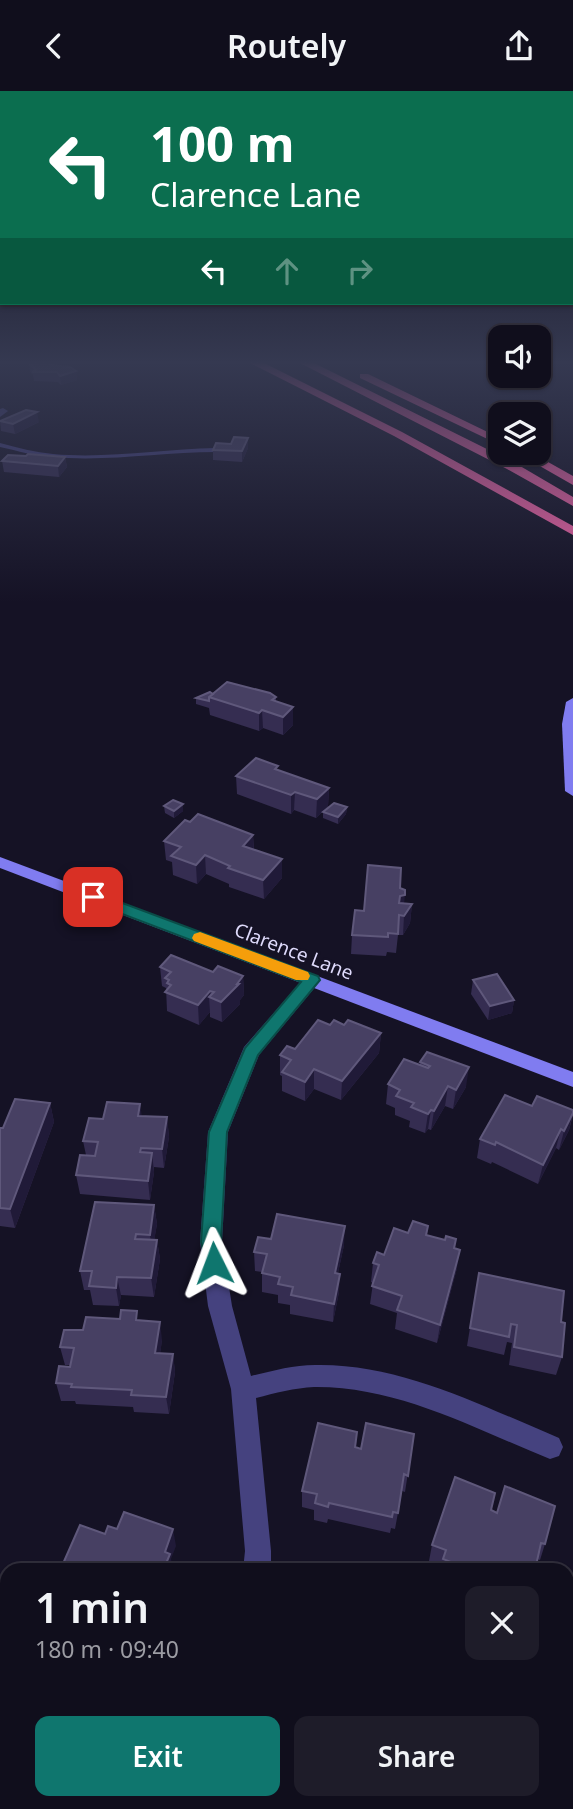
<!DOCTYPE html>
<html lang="en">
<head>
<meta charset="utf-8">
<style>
	body { margin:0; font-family:"Noto Sans",sans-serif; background:#1e1c29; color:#f1f3f6; height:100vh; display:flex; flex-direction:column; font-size:26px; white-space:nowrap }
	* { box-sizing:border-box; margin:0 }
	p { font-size:23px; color:#9c9ca3 }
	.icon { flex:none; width:38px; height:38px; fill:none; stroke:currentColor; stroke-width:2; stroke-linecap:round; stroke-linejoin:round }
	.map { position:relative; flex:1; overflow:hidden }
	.details { position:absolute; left:0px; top:1472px; width:574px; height:247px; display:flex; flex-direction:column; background:#100e1c; border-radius:21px 21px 0 0; box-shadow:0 2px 5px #0004,0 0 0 2px #302e3b }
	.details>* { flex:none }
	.top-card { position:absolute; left:0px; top:0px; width:574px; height:214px; box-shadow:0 2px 5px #0004,0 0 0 2px #302e3b; background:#0b6e4f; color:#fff; overflow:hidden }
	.controls { position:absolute; left:488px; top:234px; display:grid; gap:14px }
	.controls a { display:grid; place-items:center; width:63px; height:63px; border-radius:14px; background:#100e1c; box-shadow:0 2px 5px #0004,0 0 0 2px #302e3b; font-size:35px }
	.pin { position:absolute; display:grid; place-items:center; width:60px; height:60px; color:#fff; margin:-30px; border-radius:14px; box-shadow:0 4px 10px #0006 }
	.me { position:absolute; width:77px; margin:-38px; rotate:357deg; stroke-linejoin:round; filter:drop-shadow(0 0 5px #0008) }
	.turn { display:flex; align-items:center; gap:24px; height:147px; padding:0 35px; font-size:32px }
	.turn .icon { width:91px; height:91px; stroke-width:2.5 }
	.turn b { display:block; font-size:49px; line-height:60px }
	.lanes { display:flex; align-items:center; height:66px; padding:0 35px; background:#0003; justify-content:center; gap:35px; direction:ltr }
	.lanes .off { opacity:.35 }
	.round { display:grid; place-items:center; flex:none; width:74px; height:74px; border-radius:14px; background:#1e1c29 }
	.head { display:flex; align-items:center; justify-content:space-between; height:119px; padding:0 35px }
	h1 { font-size:42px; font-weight:600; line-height:52px }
	.action { display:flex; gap:14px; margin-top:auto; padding:14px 35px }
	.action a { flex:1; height:80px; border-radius:14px; background:#0f766e; color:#fff; font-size:28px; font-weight:600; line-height:80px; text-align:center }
	.action a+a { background:#1e1c29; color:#f1f3f6 }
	header { display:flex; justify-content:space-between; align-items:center; height:91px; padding:0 35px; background:#100e1c; font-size:32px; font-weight:600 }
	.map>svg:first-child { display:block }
</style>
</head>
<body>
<header><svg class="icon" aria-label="back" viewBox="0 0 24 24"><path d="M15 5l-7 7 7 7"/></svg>Routely<svg class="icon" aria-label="share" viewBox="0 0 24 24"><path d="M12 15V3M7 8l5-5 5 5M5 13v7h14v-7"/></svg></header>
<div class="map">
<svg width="573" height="1718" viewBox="0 0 573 1718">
	<rect width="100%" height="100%" fill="#151225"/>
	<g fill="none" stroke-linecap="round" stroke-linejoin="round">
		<!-- lane -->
		<path fill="#45427f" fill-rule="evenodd" d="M0,352C18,357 35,361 53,363C107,368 162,358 216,357L219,359L216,361C162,361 107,371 53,366C35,365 18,360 0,356Z"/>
		<!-- street -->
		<g fill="#45427f" fill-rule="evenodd">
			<polygon points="3,317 8,320 0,326 0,318"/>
			<path d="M312,883L318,885L321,889L259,964L228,1041L222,1151L232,1215L251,1285C272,1280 293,1274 315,1274C400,1272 482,1315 559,1347L563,1356L559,1365L550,1368C475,1338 398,1295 314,1296C295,1297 275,1302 256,1307L271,1460V1479H243L245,1460L231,1298L208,1215L200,1151L208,1041L244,956L306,885Z"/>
		</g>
		<!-- secondary -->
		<g fill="#807cf0" fill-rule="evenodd">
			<polygon points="573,607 573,705 565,700 562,633 566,611"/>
			<polygon points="0,766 573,981 573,996 0,777"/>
		</g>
		<!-- highway -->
		<g fill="#ed62a3" fill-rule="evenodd">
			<polygon points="248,271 262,271 402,341 573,435 573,444 394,345"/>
			<polygon points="298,271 312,271 515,372 573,406 573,415 507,378"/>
			<polygon points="360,283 368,283 500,347 500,354 360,287"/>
			<polygon points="517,362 532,362 573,385 573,394"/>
		</g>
	</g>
	<!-- wall -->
	<g fill="#352d51">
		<polygon points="29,272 51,274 76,280 77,289 61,294 58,291 34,290 33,284 30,281"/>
		<polygon points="0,330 39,331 15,343 1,340"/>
		<polygon points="248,357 242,371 213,369 213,359"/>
		<polygon points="26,365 65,366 67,376 59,386 4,381 2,370"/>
		<polygon points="213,603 276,606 276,611 293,634 283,644 263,637 259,640 210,624 209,617 196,613 196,607"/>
		<polygon points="236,685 329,697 328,715 316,727 294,719 291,723 237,703"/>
		<polygon points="183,713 183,720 174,727 165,722 164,715"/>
		<polygon points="347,716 346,723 338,733 323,727 323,721"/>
		<polygon points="190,731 253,744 254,759 282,768 282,787 264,808 229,796 229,793 206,783 197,793 173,784 172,771 166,769 164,750"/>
		<polygon points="400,797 404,813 412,813 410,832 403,844 398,844 396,862 387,861 386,865 351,863 352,844 364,820"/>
		<polygon points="160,876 213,881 243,885 244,904 240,909 240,913 222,931 210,926 210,921 199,934 167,920 166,897 162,895"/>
		<polygon points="473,889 514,909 512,922 488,929 471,903"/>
		<polygon points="330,934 344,934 381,942 379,962 341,1009 314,998 305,1010 282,1000 282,985 280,984 280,964 295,958"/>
		<polygon points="427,961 466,996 453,1018 445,1015 431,1039 428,1038 425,1042 409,1036 410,1030 395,1024 395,1017 386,1013 388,993 420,974 420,971"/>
		<polygon points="50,1012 54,1031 15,1137 0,1135 0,1037 3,1037"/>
		<polygon points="532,1015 573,1019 573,1024 569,1039 559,1059 556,1057 538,1093 492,1071 491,1073 477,1067 480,1048"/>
		<polygon points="142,1025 167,1026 169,1046 164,1077 154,1076 154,1081 150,1109 80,1103 76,1084 86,1064 83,1050 103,1028"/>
		<polygon points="154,1114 157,1133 154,1149 157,1149 160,1168 154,1206 121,1204 119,1215 93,1214 90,1199 84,1199 80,1180"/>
		<polygon points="428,1135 427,1144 445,1149 456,1148 455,1157 457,1177 437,1252 395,1238 397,1222 370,1213 373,1192 371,1191 373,1172 384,1164 408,1142"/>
		<polygon points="271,1148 344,1154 338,1182 339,1201 333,1231 290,1223 290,1214 278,1212 278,1204 262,1201 262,1181 255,1180 254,1161"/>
		<polygon points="479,1182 561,1231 562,1266 556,1284 509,1274 512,1252 507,1251 504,1264 467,1255"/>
		<polygon points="139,1230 162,1249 160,1262 173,1263 175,1281 169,1323 134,1321 133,1316 76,1313 75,1310 61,1310 56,1292 70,1276 70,1274 65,1274 60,1256 83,1239"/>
		<polygon points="357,1341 356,1356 361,1358 414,1343 405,1401 402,1400 395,1438 391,1437 390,1442 328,1428 327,1432 314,1429 314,1419 302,1416 302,1400"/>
		<polygon points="491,1419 545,1453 540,1469 537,1468 535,1479 440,1479 441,1475 429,1470 432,1454"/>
	</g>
	<!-- shaded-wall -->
	<g fill="#201a38">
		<polygon points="76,280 77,289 61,294 60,285"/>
		<polygon points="37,321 39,331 15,343 13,333"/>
		<polygon points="248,347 248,357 242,371 242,360"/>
		<polygon points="65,366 67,376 59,386 58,375"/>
		<polygon points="293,616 293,634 283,644 283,626"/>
		<polygon points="262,619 263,637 259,640 259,622"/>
		<polygon points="329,697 328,715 316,727 317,708"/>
		<polygon points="295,701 294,719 291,723 291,704"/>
		<polygon points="183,713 183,720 174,727 174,720"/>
		<polygon points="347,716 346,723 338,733 338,726"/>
		<polygon points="253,744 254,763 243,755"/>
		<polygon points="205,764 206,783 197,793 196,774"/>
		<polygon points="282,768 282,787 264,808 263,789"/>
		<polygon points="405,804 403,823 398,824 400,805"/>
		<polygon points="412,813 410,832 403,844 404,825"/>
		<polygon points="243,885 244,904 240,909 240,913 222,931 221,911"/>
		<polygon points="210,900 211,907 209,906 210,921 199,934 198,914"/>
		<polygon points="514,909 512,922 488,929 490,915"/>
		<polygon points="381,942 379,962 341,1009 342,990"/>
		<polygon points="469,976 466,996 453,1018 456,999"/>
		<polygon points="314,978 314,998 305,1010 305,991"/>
		<polygon points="448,995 445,1015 431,1039 434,1020"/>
		<polygon points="50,1012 54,1031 15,1137 10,1118"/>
		<polygon points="140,1013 143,1033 138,1025"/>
		<polygon points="431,1019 428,1038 425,1042 428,1023"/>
		<polygon points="573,1022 569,1039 559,1059 564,1040"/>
		<polygon points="167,1026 169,1046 164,1077 162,1058"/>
		<polygon points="561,1038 556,1057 538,1093 543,1074"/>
		<polygon points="152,1062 154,1081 150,1109 148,1090"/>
		<polygon points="154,1114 157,1133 152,1163 150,1144"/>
		<polygon points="345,1135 344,1154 334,1200 335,1182"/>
		<polygon points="157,1149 160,1168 154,1206 151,1187"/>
		<polygon points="460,1159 457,1177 437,1252 440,1234"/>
		<polygon points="340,1183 339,1201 333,1231 334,1213"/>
		<polygon points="117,1186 121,1204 119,1215 116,1197"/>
		<polygon points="160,1231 162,1249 158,1280 155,1262"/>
		<polygon points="173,1263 175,1281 169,1323 166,1306"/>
		<polygon points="173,1438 176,1455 171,1468 173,1478 166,1479 165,1461"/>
	</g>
	<!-- building -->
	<g fill="#474063" stroke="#5f587b" stroke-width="2">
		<polygon points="48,271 51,274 70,276 76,280 60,285 57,281 32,281 36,279 29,272"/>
		<polygon points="26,319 37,321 13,333 0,330"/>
		<polygon points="234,346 248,347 242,360 213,359 216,352 231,353"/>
		<polygon points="28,363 65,366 58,375 2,370 8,364 26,365"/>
		<polygon points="227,591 270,602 276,606 272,609 293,616 283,626 262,619 259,622 209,606"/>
		<polygon points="210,601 213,603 209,606 209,610 196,607"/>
		<polygon points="256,667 278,675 275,678 329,697 317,708 295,701 291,704 236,685"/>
		<polygon points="173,709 183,713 174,720 164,715"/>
		<polygon points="334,712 347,716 338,726 323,721"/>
		<polygon points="198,723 253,744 243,755 282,768 263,789 228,777 230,775 205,764 196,774 171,765 181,756 164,750 185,729 190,731"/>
		<polygon points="368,774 401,777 400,797 405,799 405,804 400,805 399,812 412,813 404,825 399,824 398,843 388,842 388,846 352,844 355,819 364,820"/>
		<polygon points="171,864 213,881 218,875 243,885 237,893 239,893 221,911 209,906 214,901 210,900 198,914 165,901 171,894 167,892 169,889 165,887 171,881 160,876"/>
		<polygon points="497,883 514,909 490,915 473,889"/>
		<polygon points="318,929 330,934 334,929 344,934 348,929 381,942 342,990 314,978 305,991 282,981 291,969 280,964 287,955 295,958"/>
		<polygon points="427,961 469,976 456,999 448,995 434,1020 431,1019 428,1023 411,1016 414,1012 396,1005 400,999 388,993 404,968 428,977 430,975 420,971"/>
		<polygon points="505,1004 532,1015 537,1005 573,1019 573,1022 564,1040 561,1038 543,1074 496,1051 495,1054 480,1048"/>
		<polygon points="15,1008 50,1012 10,1118 0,1117 0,1037 3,1037"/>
		<polygon points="107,1011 140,1013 138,1025 167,1026 162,1058 141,1057 140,1061 152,1062 148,1090 76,1084 80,1064 95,1065 98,1051 83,1050 89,1027 103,1028"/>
		<polygon points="95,1111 154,1114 150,1144 136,1143 135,1148 157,1149 151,1187 117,1186 116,1197 89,1195 92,1180 80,1180"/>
		<polygon points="277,1123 345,1135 335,1182 340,1183 334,1213 291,1204 293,1196 278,1193 280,1186 262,1182 267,1163 254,1161 258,1146 271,1148"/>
		<polygon points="413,1130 428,1135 426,1144 445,1149 446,1145 456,1148 454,1157 460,1159 440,1234 397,1219 402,1205 372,1195 379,1174 373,1172 377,1161 384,1164 394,1137 408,1142"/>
		<polygon points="479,1182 564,1200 561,1231 565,1232 562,1266 514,1256 517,1234 511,1233 509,1246 470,1237"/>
		<polygon points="121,1219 137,1220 136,1229 160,1231 155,1262 173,1263 166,1306 131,1304 132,1299 71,1296 72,1293 56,1292 59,1275 70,1276 74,1257 60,1256 64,1239 83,1239 86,1226 120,1228"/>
		<polygon points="318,1332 357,1341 355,1356 361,1358 366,1332 414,1343 408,1385 404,1383 398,1422 393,1421 392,1426 329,1412 328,1416 315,1412 317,1403 302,1400"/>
		<polygon points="455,1386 495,1402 491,1419 497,1422 505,1395 555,1415 545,1453 541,1452 535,1479 471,1479 443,1468 446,1459 432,1454"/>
		<polygon points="124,1421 173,1438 165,1461 170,1463 165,1475 176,1479 68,1479 62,1475 80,1434 105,1443 108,1435 117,1438"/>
		<polygon points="194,1712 217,1712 239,1718 192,1718"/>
	</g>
	<!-- sky -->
	<linearGradient id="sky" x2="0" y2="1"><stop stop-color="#0c0a14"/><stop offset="0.53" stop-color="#353951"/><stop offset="1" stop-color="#353951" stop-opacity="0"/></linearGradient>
	<rect width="573" height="512" fill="url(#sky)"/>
	<!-- route -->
	<polygon fill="#0f766e" stroke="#0a4d48" stroke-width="2" points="93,801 318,885 320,889 258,964 227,1041 221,1151 224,1172 221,1178 214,1181 207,1178 201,1151 209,1041 245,957 301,891 88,810 86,806 88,803"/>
	<!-- slow -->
	<polygon fill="#f59e0b" points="200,841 308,881 310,885 308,889 296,889 194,850 192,847 194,843"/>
	<g text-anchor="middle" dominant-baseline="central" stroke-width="5" stroke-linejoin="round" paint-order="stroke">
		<!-- street labels -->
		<g font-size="19" fill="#dedafb" stroke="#151225">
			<text transform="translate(294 860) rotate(21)">Clarence Lane</text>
		</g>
	</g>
</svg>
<div class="controls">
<a><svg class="icon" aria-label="sound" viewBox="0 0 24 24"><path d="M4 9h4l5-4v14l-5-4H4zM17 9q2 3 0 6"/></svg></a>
<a><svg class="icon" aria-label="layers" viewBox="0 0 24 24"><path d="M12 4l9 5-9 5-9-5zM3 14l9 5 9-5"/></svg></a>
</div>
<div class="pin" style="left:93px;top:806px;background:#d93025"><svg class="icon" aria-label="arrive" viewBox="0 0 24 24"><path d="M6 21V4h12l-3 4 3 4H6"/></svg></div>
<svg class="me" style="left:214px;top:1172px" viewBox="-20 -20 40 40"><path d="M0-17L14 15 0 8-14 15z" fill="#0f766e" stroke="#fff" stroke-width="4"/></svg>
<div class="top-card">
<div class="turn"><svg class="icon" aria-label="left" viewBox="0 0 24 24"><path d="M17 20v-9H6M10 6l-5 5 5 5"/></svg><div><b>100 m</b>Clarence Lane</div></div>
<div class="lanes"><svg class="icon" aria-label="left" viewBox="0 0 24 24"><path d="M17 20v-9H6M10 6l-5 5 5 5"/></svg><svg class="icon off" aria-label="ahead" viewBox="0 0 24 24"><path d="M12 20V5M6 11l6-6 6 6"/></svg><svg class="icon off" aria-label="right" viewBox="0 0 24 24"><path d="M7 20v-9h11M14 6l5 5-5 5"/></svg></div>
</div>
<section class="details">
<div class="head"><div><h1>1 min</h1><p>180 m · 09:40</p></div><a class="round"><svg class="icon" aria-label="close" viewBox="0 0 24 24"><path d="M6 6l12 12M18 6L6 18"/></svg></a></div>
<div class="action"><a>Exit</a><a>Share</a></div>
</section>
</div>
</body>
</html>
